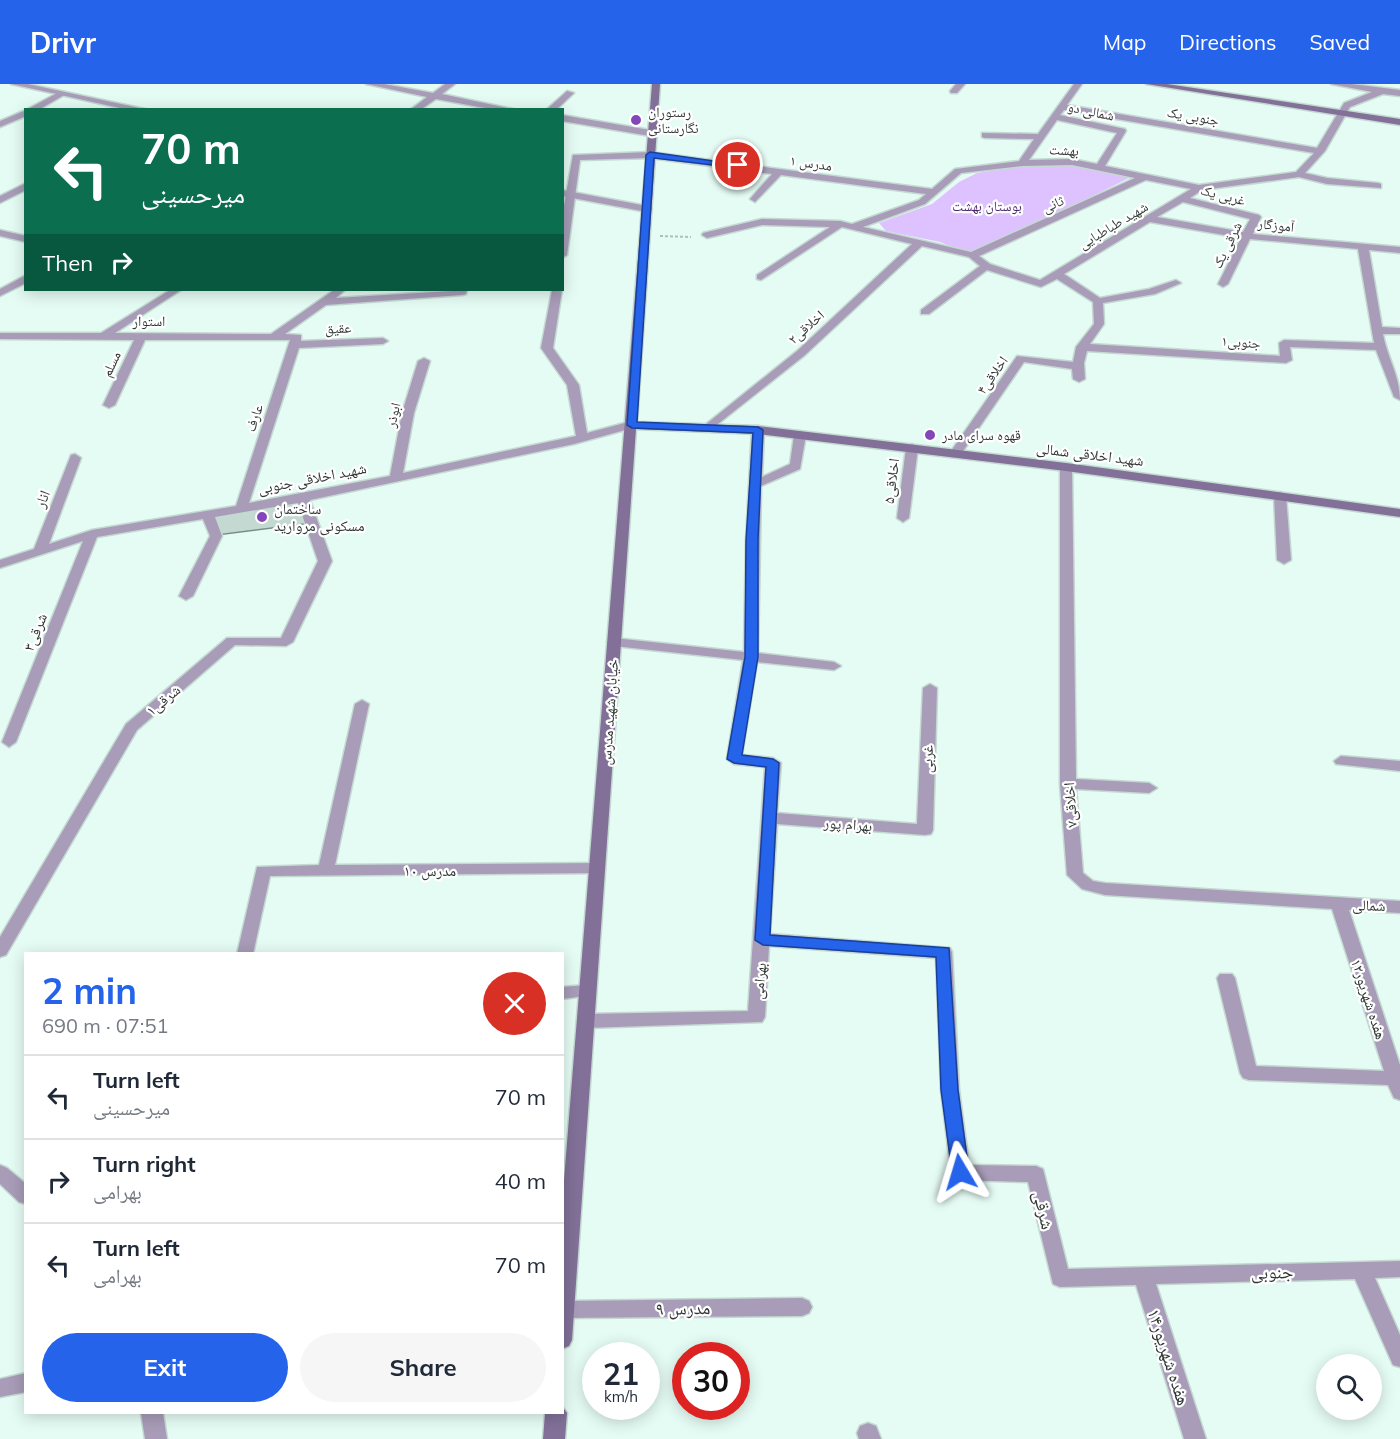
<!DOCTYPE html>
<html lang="en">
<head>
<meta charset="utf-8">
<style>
	body { margin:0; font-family:Mulish,"Noto Naskh Arabic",sans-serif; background:#f6f6f7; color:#1f2937; height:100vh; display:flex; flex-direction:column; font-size:22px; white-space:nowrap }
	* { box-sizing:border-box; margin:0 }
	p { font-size:20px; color:#747a83 }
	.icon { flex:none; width:33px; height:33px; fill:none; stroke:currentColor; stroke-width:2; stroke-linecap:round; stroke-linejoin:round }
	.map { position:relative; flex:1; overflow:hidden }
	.side { position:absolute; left:24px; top:868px; width:540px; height:462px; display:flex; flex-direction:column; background:#fff; border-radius:0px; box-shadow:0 3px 15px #0003 }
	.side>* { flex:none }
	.guide { position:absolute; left:24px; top:24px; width:540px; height:183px; border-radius:0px; box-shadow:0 3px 15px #0003; background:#0b6e4f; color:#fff; overflow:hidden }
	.tools { position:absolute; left:1316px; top:1270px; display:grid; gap:12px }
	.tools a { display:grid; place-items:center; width:66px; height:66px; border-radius:50%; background:#fff; box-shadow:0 3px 15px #0003; font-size:30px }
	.speed { position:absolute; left:582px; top:1258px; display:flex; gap:12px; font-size:30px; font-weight:700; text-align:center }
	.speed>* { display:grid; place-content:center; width:78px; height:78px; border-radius:50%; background:#fff; box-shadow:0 3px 15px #0003; line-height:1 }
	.speed small { font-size:15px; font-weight:400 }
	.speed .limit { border:9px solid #d22; background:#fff; color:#111 }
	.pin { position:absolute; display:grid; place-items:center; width:51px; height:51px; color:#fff; margin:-26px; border:3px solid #fff; border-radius:50%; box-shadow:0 2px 6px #0007 }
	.me { position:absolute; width:66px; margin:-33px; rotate:353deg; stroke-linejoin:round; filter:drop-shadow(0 0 4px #0008) }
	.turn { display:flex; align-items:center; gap:21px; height:126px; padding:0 18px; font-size:27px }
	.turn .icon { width:78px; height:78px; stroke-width:2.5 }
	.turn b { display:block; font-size:42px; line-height:51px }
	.then { display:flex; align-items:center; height:57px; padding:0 18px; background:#0003; gap:12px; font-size:22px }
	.round { display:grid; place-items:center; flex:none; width:63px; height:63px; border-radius:32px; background:#f6f6f7 }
	.overview { display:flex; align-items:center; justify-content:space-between; height:102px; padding:0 18px }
	h1 { font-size:36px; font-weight:700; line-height:45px; color:#2563eb }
	.cta { display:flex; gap:12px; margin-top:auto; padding:12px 18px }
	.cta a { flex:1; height:69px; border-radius:36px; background:#2563eb; color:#fff; font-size:24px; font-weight:700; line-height:69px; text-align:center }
	.cta a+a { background:#f6f6f7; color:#1f2937 }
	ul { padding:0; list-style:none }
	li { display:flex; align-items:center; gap:18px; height:84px; padding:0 18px; border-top:2px solid #e0e1e3 }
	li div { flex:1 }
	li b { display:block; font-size:22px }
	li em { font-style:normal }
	header { display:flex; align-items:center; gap:36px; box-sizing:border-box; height:84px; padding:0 30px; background:#2563eb; color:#fff }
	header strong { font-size:28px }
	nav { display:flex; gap:33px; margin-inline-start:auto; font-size:21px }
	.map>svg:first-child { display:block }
</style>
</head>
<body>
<header>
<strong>Drivr</strong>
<nav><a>Map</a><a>Directions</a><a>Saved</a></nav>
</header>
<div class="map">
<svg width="1400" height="1355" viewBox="0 0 1400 1355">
	<rect width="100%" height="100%" fill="#e5fcf4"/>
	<!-- green -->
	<polygon fill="#ddc2ff" points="1066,80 1131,93 1052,132 967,169 940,158 886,147 879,139 932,120 959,98 977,89 1018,82"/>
	<!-- building -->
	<polygon fill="#c3d9d2" stroke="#798e88" stroke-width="1.5" points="293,417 303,420 312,439 217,451 212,435 217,431"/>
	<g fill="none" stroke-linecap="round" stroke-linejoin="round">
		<defs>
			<g id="minor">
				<polygon points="366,0 384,0 433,9 445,0 455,0 442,10 517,26 496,26 436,15 420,26 410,26 427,13"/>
				<polygon points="956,0 965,0 957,9 951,9 950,7"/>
				<path d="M1074,0H1082L1067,21L1317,64L1344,19L1372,8L1331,0H1352L1400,6V12L1383,10L1350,23L1325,67L1305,89L1327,94L1378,99L1381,100V104L1327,100L1299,93L1202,106L1190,114L1259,131L1261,133L1253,150L1400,163V169L1369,166L1382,243L1400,244V250H1383C1387,273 1400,292 1400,316L1394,313L1376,266L1290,263L1292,276L1286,279L1087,267L1084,279L1085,295L1079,298L1073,295L1072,285L1024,278L959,373H951L949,370L1017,272L1073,278L1076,263L1094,240L1093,218L1057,195L1041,203L987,186L929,230H921V226L980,182L969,173L922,162L805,271L709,347L703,343L705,341L797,267L912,160L842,143L761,196L757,195V191L830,143L762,141L707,154L702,151L703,149L762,135L840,137L852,140L919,116L926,110L781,91L755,118L750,115L772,90L650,74L580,76L567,171L562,174V133L573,71L650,68L932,105L955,85L1019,77L1034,55L985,54L982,53V49L1038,50ZM1064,26L1314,69L1296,88L1199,101L1105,82L1126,47L1125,45L1060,31ZM1057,36L1117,49L1097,80L1072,75L1029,76ZM1072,81L1135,94L971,168L863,143L925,120L961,89L1022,82ZM1146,96L1191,105L1040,196L990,180L979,172ZM1183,118L1250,135L1243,148L1157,133ZM1150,138L1241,154L1218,200L1223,203L1228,200L1250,155L1358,165L1374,259L1284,256L1279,259L1280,272L1090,260L1104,240L1103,219L1155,210L1181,199L1176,196L1149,205L1100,214L1064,190Z"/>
				<polygon points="567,7 574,9 556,26 546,26"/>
				<polygon points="59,8 66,10 38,26 26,26"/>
				<polygon points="26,26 26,32 0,43 0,37"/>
				<polygon points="562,31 650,46 654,49 650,52 562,37"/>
				<polygon points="26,99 26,106 0,119 0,112"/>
				<polygon points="0,146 26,152 26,158 0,152"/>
				<polygon points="26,191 26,199 0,212 0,205"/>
				<polygon points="170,206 181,206 115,249 271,250 334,206 345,206 336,214 467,206 466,210 462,211 326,221 285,250 301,251 301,257 383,254 388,257 383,260 299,264 249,419 390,392 402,329 418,277 424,274 430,277 414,329 403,389 576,352 567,301 541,264 552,206 562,206 553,264 579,301 587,349 632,337 638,341 636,343 574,360 310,416 332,477 293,558 286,562 235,561 137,646 6,871 0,873 0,853 126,640 227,554 281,554 318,477 298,419 215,433 222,452 193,512 186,516 179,512 210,452 203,435 97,453 16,658 9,663 2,658 83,457 0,484 0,476 34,465 71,371 75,370 81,374 49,460 92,446 236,422 290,256 145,256 115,321 109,324 103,321 134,256 0,255 0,249 101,249"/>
				<polygon points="758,342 764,346 762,393 790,380 794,351 800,347 806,351 800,385 761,402 758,569 834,578 841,582 834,586 757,578 742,671 773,674 781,679 777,729 917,740 923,604 930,600 937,604 933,746 931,750 925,751 777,740 770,850 950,864 952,868 959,1006 969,1081 1036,1082 1043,1085 1068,1185 1400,1177 1400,1193 1375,1194 1400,1251 1400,1283 1393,1281 1355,1195 1156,1200 1206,1355 1184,1355 1136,1201 1060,1203 1053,1200 1028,1098 960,1096 953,1093 951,1088 941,1006 936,874 769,862 765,933 762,938 586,944 580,942 577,937 580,932 586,930 748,927 765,683 734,680 727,675 743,576 614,562 607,558 614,554 744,568 746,456 752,346"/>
				<polygon points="912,360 918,364 909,434 903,438 897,434 906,364"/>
				<polygon points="1066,379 1072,383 1076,695 1149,699 1157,704 1149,709 1076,705 1083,789 1093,797 1105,799 1400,817 1400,829 1349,826 1400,981 1400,1016 1394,1014 1388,1001 1249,996 1243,994 1240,989 1217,894 1220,890 1232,890 1235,894 1256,982 1384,987 1332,825 1105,811 1082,805 1067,791 1060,700 1060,383"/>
				<polygon points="1280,408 1286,412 1291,476 1284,480 1277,476 1274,412"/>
				<polygon points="362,616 369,620 335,781 597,779 603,781 605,785 603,789 270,792 253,870 237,870 257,783 319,781 355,620"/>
				<polygon points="1341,672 1400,677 1400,687 1336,680 1334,677"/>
				<polygon points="587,901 593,903 596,907 593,911 562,915 562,903"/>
				<polygon points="0,1081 7,1084 26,1100 26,1120 19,1118 0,1100"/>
				<polygon points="802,1214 809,1217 812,1223 809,1229 802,1232 562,1234 562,1218 565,1217"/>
				<polygon points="26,1289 26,1308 0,1313 0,1295"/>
				<polygon points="141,1329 163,1329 167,1355 145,1355"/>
				<polygon points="868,1339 876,1342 881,1355 859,1355 857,1349 860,1342"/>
			</g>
			<g id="tertiary">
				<polygon points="11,0 28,0 149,26 129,26"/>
				<polygon points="562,106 647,122 652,125 647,128 562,112"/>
			</g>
			<g id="secondary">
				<polygon points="652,0 660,0 637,338 758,342 1066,379 1400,425 1400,433 1066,387 758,350 636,345 572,1256 569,1262 562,1265 562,1121"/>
				<polygon points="1146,0 1167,0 1400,35 1400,41"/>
				<polygon points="562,1322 567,1329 565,1355 543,1355 545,1329 562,1329"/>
			</g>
		</defs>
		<!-- minor casing -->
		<use href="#minor" stroke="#c4d9d2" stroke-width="3"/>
		<!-- tertiary casing -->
		<use href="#tertiary" stroke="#c4d9d2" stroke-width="3"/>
		<!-- secondary casing -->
		<use href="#secondary" stroke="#c4d9d2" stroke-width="3"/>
		<!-- path -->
		<polyline stroke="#adbfb9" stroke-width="2" stroke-dasharray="3 2" stroke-linecap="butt" points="660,152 691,153"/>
		<!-- minor -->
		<use href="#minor" fill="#a89cb8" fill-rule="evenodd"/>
		<!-- tertiary -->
		<use href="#tertiary" fill="#a89cb8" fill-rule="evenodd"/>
		<!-- secondary -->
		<use href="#secondary" fill="#827098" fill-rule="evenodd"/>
	</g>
	<!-- route -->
	<polygon fill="#2563eb" stroke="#184099" stroke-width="1.5" points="650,68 742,81 738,84 654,74 637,338 758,343 763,346 758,456 758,573 742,671 773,675 779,679 770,851 949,864 958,1006 969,1088 966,1093 954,1093 952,1088 941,1006 936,873 763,861 755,856 766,683 734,679 727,675 745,573 746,456 753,349 632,344 627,341 646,71"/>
	<!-- markers -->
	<g fill="#8347bc" stroke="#fff" stroke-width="2">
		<circle cx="636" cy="36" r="6"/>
		<circle cx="930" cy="351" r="6"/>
		<circle cx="262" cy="433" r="6"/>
	</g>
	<g text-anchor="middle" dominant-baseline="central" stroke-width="4.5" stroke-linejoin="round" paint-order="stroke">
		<!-- far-street labels -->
		<g font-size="14" fill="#2f3835" stroke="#fff">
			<text transform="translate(1091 27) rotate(12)">شمالی دو</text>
			<text transform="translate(1193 32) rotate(10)">جنوبی یک</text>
			<text transform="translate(1064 66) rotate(3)">بهشت</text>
			<text transform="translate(811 79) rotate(8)">مدرس ۱</text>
			<text transform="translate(1223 111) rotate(14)">غربی یک</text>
			<text transform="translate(1053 120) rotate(-24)">ثانی</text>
			<text transform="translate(1113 141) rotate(-31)">شهید طباطبایی</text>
			<text transform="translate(1276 141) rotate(6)">آموزگار</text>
			<text transform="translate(1227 161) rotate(-64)">شرقی یک</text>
			<text x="149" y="237">استوار</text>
			<text transform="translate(806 243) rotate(-42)">اخلاقی۲</text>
			<text transform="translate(338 244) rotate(-3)">عقیق</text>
			<text transform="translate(1241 258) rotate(4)">جنوبی۱</text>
			<text transform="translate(111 280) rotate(-65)">مسلم</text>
			<text transform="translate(992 291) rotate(-55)">اخلاقی۴</text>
			<text transform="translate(393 331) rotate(-77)">ابوذر</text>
			<text transform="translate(254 334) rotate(-72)">عارف</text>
		</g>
		<!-- far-poi labels -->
		<g font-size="14" fill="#2f3835" stroke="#fff" text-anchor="start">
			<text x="648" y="28">رستوران<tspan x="648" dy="16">نگارستانی</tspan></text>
			<text x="942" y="351">قهوه سرای مادر</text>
		</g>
		<!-- far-park labels -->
		<g font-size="14" fill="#4c266f" stroke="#fff">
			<text x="987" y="122">بوستان بهشت</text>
		</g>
		<!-- street labels -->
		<g font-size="15" fill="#2f3835" stroke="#fff">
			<text transform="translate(1090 370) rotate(7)">شهید اخلاقی شمالی</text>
			<text transform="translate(312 394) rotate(-11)">شهید اخلاقی جنوبی</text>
			<text transform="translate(891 397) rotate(-83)">اخلاقی۵</text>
			<text transform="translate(42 415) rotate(-69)">انار</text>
			<text transform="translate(35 548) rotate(-68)">شرقی۳</text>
			<text transform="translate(163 616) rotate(-40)">شرقی۱</text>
			<text transform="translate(609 628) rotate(-86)">خیابان شهید مدرس</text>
			<text transform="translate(927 675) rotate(-88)">غربی</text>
			<text transform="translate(1070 721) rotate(-94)">اخلاقی۷</text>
			<text transform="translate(848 740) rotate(4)">بهرام پور</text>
			<text x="430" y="786">مدرس ۱۰</text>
			<text transform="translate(1369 821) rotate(2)">شمالی</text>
			<text transform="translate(759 897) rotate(-85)">بهرامی</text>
			<text transform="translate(1369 915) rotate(72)">هفده شهریور۱۲</text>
		</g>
		<!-- poi labels -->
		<g font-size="15" fill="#2f3835" stroke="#fff" text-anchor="start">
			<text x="274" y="424">ساختمان<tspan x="274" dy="17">مسکونی مروارید</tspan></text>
		</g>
		<!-- near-street labels -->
		<g font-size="18" fill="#2f3835" stroke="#fff">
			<text transform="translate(1044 1126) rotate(77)">شرقی</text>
			<text transform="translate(1272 1188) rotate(-1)">جنوبی</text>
			<text transform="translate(683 1224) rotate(-1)">مدرس ۹</text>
			<text transform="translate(1169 1273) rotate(72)">هفده شهریور۱۴</text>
		</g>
	</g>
</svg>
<div class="tools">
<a><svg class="icon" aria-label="search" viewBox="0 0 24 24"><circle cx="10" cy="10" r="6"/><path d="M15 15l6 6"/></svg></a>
</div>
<div class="speed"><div>21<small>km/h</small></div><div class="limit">30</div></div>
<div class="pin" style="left:738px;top:81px;background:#d93025"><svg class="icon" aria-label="arrive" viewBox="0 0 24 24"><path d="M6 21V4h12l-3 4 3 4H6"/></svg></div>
<svg class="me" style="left:960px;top:1088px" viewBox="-20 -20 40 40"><path d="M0-17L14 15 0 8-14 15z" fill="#2563eb" stroke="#fff" stroke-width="4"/></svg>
<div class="guide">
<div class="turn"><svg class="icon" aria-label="left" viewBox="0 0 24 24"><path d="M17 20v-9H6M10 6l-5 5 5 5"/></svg><div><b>70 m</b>میرحسینی</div></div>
<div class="then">Then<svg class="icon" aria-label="right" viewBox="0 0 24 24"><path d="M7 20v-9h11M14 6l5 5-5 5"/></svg></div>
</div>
<section class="side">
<div class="overview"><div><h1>2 min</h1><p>690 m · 07:51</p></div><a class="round" style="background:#d93025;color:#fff"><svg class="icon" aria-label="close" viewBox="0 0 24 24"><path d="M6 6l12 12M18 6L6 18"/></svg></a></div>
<ul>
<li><svg class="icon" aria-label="left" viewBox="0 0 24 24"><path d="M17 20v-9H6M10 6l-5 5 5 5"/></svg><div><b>Turn left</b><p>میرحسینی</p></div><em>70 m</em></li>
<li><svg class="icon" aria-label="right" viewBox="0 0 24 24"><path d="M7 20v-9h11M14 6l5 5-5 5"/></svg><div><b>Turn right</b><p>بهرامی</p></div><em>40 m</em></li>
<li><svg class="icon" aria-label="left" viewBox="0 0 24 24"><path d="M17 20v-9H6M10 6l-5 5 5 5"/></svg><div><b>Turn left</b><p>بهرامی</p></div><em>70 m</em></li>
</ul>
<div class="cta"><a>Exit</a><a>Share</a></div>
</section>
</div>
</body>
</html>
